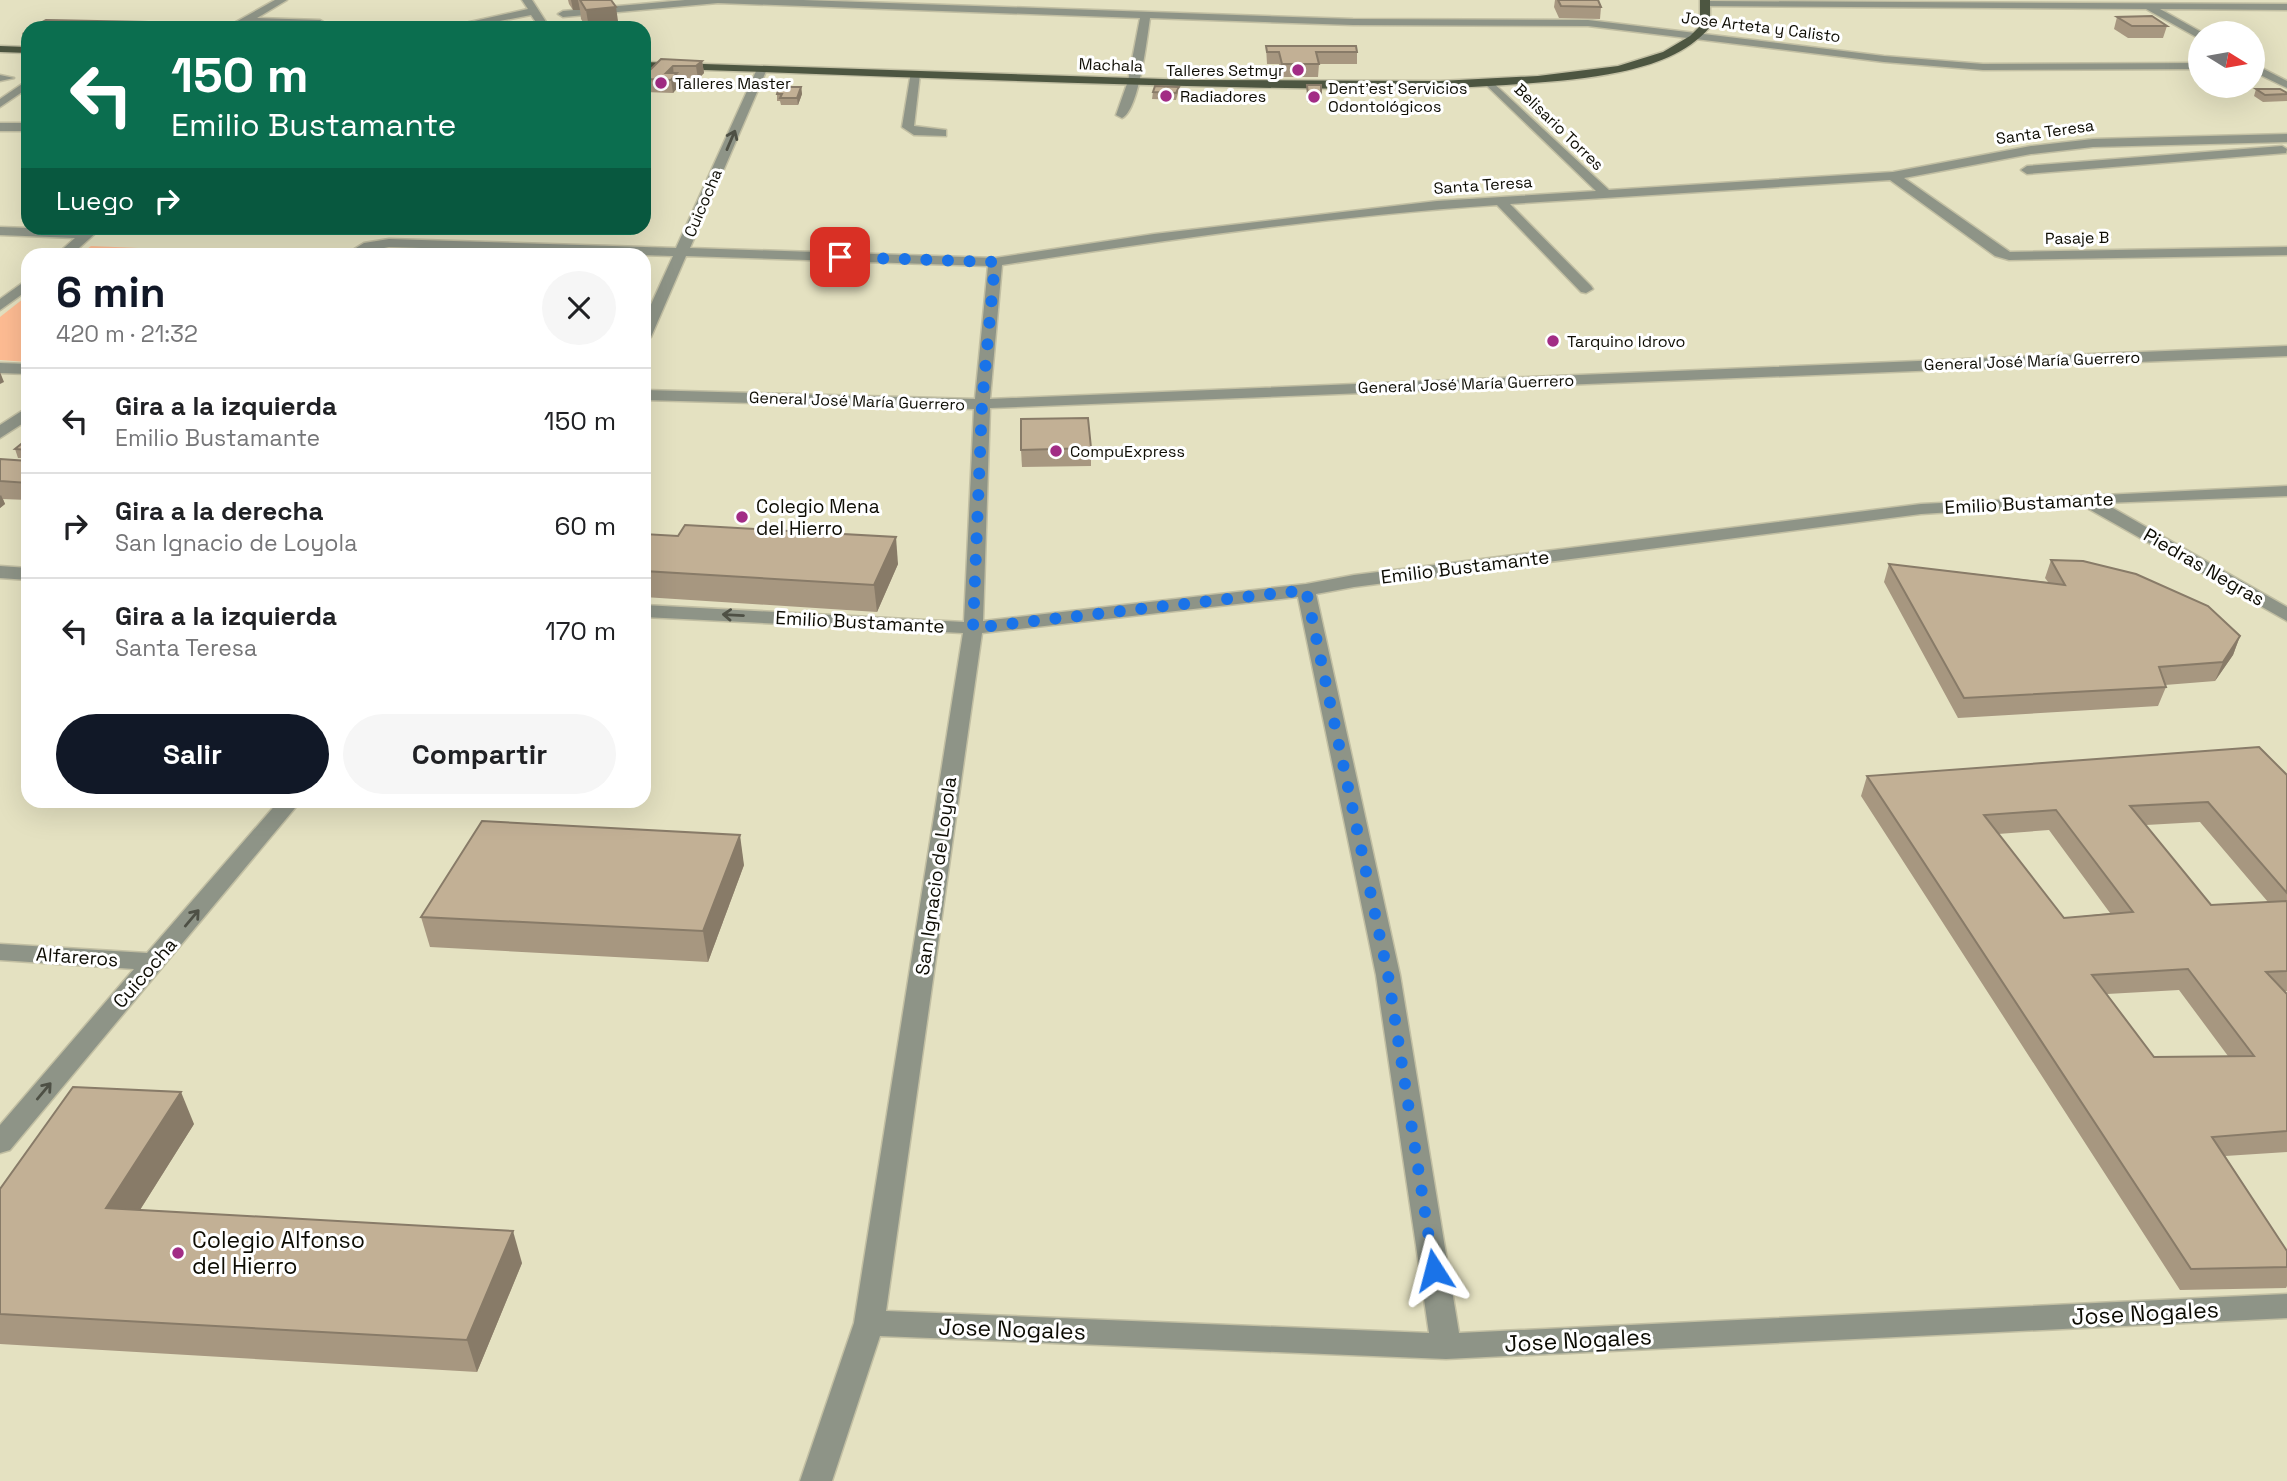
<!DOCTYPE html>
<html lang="es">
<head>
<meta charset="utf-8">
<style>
	body { margin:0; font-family:"Space Grotesk",sans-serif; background:#f6f6f6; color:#202124; height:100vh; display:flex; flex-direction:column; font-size:26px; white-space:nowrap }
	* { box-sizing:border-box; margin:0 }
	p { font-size:23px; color:#757577 }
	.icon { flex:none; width:38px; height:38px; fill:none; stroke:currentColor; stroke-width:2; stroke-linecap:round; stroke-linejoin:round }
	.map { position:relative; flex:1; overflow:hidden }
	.side { position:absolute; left:21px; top:248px; width:630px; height:560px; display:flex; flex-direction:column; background:#fff; border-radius:21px; box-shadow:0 7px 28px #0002 }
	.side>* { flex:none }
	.banner { position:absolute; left:21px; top:21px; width:630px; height:214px; border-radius:21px; box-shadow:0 7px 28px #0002; background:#0b6e4f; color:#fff; overflow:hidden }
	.needle { width:46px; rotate:101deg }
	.fabs { position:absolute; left:2188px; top:21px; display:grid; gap:14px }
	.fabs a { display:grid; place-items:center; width:77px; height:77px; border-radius:50%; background:#fff; box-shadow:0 7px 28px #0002; font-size:35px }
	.pin { position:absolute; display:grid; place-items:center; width:60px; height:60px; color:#fff; margin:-30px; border-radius:14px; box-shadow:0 4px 10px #0006 }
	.me { position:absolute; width:77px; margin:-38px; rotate:351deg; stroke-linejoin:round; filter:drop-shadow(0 0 5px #0008) }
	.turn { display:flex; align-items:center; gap:24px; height:147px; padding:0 35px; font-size:32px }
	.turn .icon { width:91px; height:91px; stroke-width:2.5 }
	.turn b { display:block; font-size:49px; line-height:60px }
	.then { display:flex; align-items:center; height:66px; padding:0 35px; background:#0003; gap:14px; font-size:26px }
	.round { display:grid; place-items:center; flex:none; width:74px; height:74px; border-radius:37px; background:#f6f6f6 }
	.headline { display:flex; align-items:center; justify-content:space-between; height:119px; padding:0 35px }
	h1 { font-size:42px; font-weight:800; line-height:52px; color:#111827 }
	.button { display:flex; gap:14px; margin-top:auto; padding:14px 35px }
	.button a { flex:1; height:80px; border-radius:42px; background:#111827; color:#fff; font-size:28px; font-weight:800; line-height:80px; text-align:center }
	.button a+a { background:#f6f6f6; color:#202124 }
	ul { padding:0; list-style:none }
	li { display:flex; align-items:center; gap:21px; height:105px; padding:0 35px; border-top:2px solid #e0e0e0 }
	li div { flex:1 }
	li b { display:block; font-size:26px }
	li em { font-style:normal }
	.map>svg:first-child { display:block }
</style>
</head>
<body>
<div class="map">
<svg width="2287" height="1481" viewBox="0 0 2287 1481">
	<rect width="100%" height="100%" fill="#e4e1c1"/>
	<!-- green -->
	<g fill="#febc93">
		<polygon points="91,246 300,255 79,255"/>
		<polygon points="28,295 28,362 0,360 0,317"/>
	</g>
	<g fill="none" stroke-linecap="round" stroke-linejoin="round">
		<defs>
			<g id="minor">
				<polygon points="275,0 287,0 257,18 320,20 325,23 320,26 247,23 238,28 225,28"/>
				<polygon points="522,0 532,0 550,28 540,28 531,15 463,28 443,28 528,9"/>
				<path d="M685,0H803L1353,19L1588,20L1884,56L1983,64L2200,63V69L1983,70L1884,62L1588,26L1353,25L1150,18C1147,38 1139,111 1122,118L1116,115L1128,81L1140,18L718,3L563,17L558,14L563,11Z"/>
				<polygon points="1706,1 2287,4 2287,10 2160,9 2203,33 2200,33 2200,39 2146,9 1703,6 1701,4"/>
				<polygon points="2252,63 2287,81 2287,88 2252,71"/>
				<path d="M762,66L767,69L690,248L995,258L1154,234L1437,201L1596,191L1485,84V80L1489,79L1609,190L1893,172L2031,146L2093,139L2287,134V142L2093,147L2031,154L1904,178L2010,252L2287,247V255L2009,260L1995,256L1890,180L1510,204L1591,286L1593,289L1586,293L1581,292L1497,205C1331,216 1166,240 1002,265L990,399L2287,346V356L990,408L983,621L1306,584L1354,575L1921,504L2287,486V496L2104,503L2287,607V621L2080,504L1921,514L1354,587L1316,594L1400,975L1459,1333L2287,1294V1318L1446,1359L880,1336L832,1481H800L854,1323L963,633L644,617V605L964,622L974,409L644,400V390L975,399L988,266L686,256L651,337L644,341V320L673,256L389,247C372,250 360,256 343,256L364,243L389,239L676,248L757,69ZM1298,597L1376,975L1429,1333L886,1311L982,633Z"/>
				<polygon points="911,72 920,74 914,126 946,130 946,136 914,135 902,127"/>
				<polygon points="0,75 14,78 0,81"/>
				<polygon points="28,80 28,88 0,107 0,99"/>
				<rect x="0" y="123" width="28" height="8"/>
				<polygon points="2282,146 2287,149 2286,153 2027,174 2021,170 2027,166"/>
				<polygon points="0,227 84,230 93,228 98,231 70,256 55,256 75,238 0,235"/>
				<polygon points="28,279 28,290 0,310 0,299"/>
				<polygon points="0,363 28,364 28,374 0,373"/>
				<polygon points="28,407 28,420 0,438 0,425"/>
				<polygon points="0,566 28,568 28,580 0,578"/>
				<polygon points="278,802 300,802 10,1150 0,1153 0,1125 134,969 0,960 0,944 147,953"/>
			</g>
			<g id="major">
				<path d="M1700,0H1710V27C1687,54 1653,65 1620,72C1583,80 1544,82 1506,85C1414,91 1322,89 1230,87C1034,83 839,74 644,68V62L1194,80L1440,81L1538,76L1618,66L1663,52L1690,36L1700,26Z"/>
				<polygon points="0,46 28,47 28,53 0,52"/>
			</g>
		</defs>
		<!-- minor casing -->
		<use href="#minor" stroke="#c2bfa3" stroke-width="3"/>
		<!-- major casing -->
		<use href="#major" stroke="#c2bfa3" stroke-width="3"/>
		<!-- minor -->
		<use href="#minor" fill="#8e9487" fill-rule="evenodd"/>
		<!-- major -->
		<use href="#major" fill="#4d5641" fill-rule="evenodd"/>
	</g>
	<!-- wall -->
	<g fill="#a79780" fill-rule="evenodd">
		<polygon points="568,0 611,0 619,28 587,28 581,19 580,10 573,10 569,4"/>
		<polygon points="1555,0 1598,0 1601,7 1600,19 1559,18 1554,7"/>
		<polygon points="2117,17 2167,26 2163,38 2128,38 2114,29"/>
		<polygon points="28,30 28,45 26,45 22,33"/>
		<polygon points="1266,46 1357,52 1357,64 1319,64 1318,77 1281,77 1279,64 1267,64"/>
		<polygon points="661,59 702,61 704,73 698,79 678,78 679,86 673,93 644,92 644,76"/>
		<polygon points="1307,85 1321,96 1321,102 1307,102"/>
		<polygon points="801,87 802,94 798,105 781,105 780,101 777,101 777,94"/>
		<polygon points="1179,87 1178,93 1176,100 1152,99 1153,92"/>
		<polygon points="2256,89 2287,93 2287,101 2263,102 2254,96"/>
		<polygon points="28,440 28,458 18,458 15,449"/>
		<polygon points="1091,448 1091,466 1022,467 1021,450"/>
		<polygon points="0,459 28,461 28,500 3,499 5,504 0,508"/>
		<polygon points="644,534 898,564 877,612 644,597"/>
		<polygon points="2051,560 2240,636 2233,655 2215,681 2165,685 2166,687 2158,706 1958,718 1884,582 1889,564 2048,582 2045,578"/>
		<path d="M2287,775V991H2284L2287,994V1152L2225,1156L2287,1251V1286L2286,1288L2180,1290L1861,796L1867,776ZM2200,822L2268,902L2211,905L2146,825ZM2049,830L2110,913L2064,918L1998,834ZM2179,990L2228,1056L2154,1057L2107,994Z"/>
		<polygon points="744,865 708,962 430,947 421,917"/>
		<polygon points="194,1124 140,1210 522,1263 477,1372 0,1344 0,1189"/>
	</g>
	<!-- shaded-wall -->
	<g fill="#887b68">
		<polygon points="571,0 578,0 580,10 573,10"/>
		<polygon points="616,7 619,28 589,28 586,10"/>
		<polygon points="702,61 704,73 698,79 696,66"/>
		<polygon points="673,66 674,77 677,73 679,86 673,93 671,80 666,73"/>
		<polygon points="801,87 802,94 798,105 797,98"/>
		<polygon points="0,372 4,382 0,384"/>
		<polygon points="1,495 5,504 0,508 0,496"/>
		<polygon points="896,537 898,564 877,612 874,585"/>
		<polygon points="2240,636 2233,655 2215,681 2223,662"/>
		<polygon points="740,835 744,865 708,962 703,931"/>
		<polygon points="181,1092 194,1124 121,1240 106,1208"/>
		<polygon points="513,1231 522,1263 477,1372 467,1340"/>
	</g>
	<!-- building -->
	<g fill="#c2b095" stroke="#887b68" stroke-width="2" fill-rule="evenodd">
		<polygon points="580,0 611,0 616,7 586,10"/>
		<polygon points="1558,0 1598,0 1601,7 1561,6"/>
		<polygon points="2152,16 2167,26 2132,26 2117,17"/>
		<polygon points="46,20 148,22 150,25 145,28 31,28"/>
		<polygon points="1266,46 1356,46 1357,52 1316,52 1319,64 1282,64 1279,52 1267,52"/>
		<polygon points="661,59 702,61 696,66 673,66 666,73 677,73 671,80 644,79 644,76"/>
		<polygon points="1307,85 1321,85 1321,96 1308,95"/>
		<polygon points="1155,86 1179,87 1176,93 1153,92"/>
		<polygon points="779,87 801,87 797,98 780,98 782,94 777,94"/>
		<polygon points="2256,89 2280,89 2287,93 2287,94 2265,95"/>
		<polygon points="1088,418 1091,448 1021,450 1021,419"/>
		<polygon points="26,440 28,440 28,450 15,449"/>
		<polygon points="0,459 28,461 28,483 0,481"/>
		<polygon points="685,525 896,537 874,585 644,571 644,534 678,536"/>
		<polygon points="2051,560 2083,561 2136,574 2208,606 2240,636 2223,662 2159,667 2166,687 1964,698 1889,564 2065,585"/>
		<path d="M2259,747L2287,775V893L2208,802L2130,806L2211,905L2287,901V971L2266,972L2287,994V1131L2212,1137L2287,1251V1267L2191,1269L1867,776ZM2056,810L2133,912L2064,918L1984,815ZM2188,969L2254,1056L2154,1057L2092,975Z"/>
		<polygon points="482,821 740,835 703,931 421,917"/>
		<polygon points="73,1087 181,1092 106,1208 513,1231 467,1340 0,1314 0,1189"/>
	</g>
	<!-- one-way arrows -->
	<defs><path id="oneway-shaft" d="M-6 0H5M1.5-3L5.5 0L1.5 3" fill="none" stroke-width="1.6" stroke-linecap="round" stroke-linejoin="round" transform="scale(1.75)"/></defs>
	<g stroke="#4e5045">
		<use href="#oneway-shaft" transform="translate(731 140) rotate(-67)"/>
		<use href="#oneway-shaft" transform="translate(733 615) rotate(-177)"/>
		<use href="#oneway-shaft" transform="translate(192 918) rotate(-50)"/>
		<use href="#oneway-shaft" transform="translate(44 1091) rotate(-50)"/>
	</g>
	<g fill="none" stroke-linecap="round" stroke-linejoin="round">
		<!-- route -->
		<polyline stroke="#1a73e8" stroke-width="12" stroke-dasharray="0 21.6" points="840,257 995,262 982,404 973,628 1306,590 1388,975 1434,1270"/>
	</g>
	<!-- markers -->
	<g fill="#a22c85" stroke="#fff" stroke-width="2.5">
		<circle cx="1298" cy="70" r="7"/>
		<circle cx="661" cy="83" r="7"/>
		<circle cx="1166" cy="96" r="7"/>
		<circle cx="1314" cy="97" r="7"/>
		<circle cx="1553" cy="341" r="7"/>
		<circle cx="1056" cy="451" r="7"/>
		<circle cx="742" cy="517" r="7"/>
		<circle cx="178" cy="1253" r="7"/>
	</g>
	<g text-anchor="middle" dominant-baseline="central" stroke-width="6" stroke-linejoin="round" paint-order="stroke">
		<!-- far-street labels -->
		<g font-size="16" fill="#0d0c03" stroke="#fff">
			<text transform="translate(1761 27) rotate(7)">Jose Arteta y Calisto</text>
			<text transform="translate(1111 65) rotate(2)">Machala</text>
			<text transform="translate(1559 127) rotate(44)">Belisario Torres</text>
			<text transform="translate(2045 132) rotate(-8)">Santa Teresa</text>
			<text transform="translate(1483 185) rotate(-4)">Santa Teresa</text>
			<text transform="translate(703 203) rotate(-67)">Cuicocha</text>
			<text transform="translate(2077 238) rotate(-1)">Pasaje B</text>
			<text transform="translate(2032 361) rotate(-2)">General José María Guerrero</text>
			<text transform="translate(1466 384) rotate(-2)">General José María Guerrero</text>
			<text transform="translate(857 401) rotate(2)">General José María Guerrero</text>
		</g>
		<!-- far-poi labels -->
		<g font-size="16" fill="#0d0c03" stroke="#fff" text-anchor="start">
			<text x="1284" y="70" text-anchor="end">Talleres Setmyr</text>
			<text x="675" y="83">Talleres Master</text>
			<text x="1328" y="88">Dent'est Servicios<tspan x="1328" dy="18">Odontológicos</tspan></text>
			<text x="1180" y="96">Radiadores</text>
			<text x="1567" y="341">Tarquino Idrovo</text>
			<text x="1070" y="451">CompuExpress</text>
		</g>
		<!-- street labels -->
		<g font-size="19" fill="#0d0c03" stroke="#fff">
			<text transform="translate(2029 503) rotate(-3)">Emilio Bustamante</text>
			<text transform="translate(1465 567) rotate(-7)">Emilio Bustamante</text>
			<text transform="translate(2204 567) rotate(30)">Piedras Negras</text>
			<text transform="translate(860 622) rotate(3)">Emilio Bustamante</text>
			<text transform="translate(936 876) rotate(-82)">San Ignacio de Loyola</text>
			<text transform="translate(77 957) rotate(4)">Alfareros</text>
			<text transform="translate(145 973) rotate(-49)">Cuicocha</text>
		</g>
		<!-- poi labels -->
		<g font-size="19" fill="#0d0c03" stroke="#fff" text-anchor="start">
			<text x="756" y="506">Colegio Mena<tspan x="756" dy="22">del Hierro</tspan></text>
		</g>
		<!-- near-poi labels -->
		<g font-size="23" fill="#0d0c03" stroke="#fff" text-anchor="start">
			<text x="192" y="1240">Colegio Alfonso<tspan x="192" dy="26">del Hierro</tspan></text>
		</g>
		<!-- near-street labels -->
		<g font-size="23" fill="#0d0c03" stroke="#fff">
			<text transform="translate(2145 1313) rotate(-3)">Jose Nogales</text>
			<text transform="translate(1012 1329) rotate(2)">Jose Nogales</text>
			<text transform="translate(1578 1340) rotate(-3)">Jose Nogales</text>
		</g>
	</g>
</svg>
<div class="fabs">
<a><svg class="needle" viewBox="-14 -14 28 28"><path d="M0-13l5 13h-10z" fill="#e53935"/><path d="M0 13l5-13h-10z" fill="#757577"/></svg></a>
</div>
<div class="pin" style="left:840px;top:257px;background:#d93025"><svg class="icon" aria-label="arrive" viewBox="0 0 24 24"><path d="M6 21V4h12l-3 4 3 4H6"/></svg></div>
<svg class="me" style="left:1434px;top:1270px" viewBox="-20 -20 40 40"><path d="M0-17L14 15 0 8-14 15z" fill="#1a73e8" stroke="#fff" stroke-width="4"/></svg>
<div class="banner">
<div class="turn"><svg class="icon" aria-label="left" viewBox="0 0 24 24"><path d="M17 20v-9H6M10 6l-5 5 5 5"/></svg><div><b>150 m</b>Emilio Bustamante</div></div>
<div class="then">Luego<svg class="icon" aria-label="right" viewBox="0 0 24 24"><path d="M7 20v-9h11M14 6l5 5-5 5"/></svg></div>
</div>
<section class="side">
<div class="headline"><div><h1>6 min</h1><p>420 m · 21:32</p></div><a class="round"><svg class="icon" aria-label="close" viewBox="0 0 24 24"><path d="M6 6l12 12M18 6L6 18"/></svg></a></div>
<ul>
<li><svg class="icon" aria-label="left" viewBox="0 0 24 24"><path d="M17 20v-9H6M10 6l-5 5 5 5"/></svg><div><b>Gira a la izquierda</b><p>Emilio Bustamante</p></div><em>150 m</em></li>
<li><svg class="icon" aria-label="right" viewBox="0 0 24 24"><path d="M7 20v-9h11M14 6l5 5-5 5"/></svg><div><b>Gira a la derecha</b><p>San Ignacio de Loyola</p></div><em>60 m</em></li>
<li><svg class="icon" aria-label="left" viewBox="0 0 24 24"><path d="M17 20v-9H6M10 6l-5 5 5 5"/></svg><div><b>Gira a la izquierda</b><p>Santa Teresa</p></div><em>170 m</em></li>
</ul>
<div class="button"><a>Salir</a><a>Compartir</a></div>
</section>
</div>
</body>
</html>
